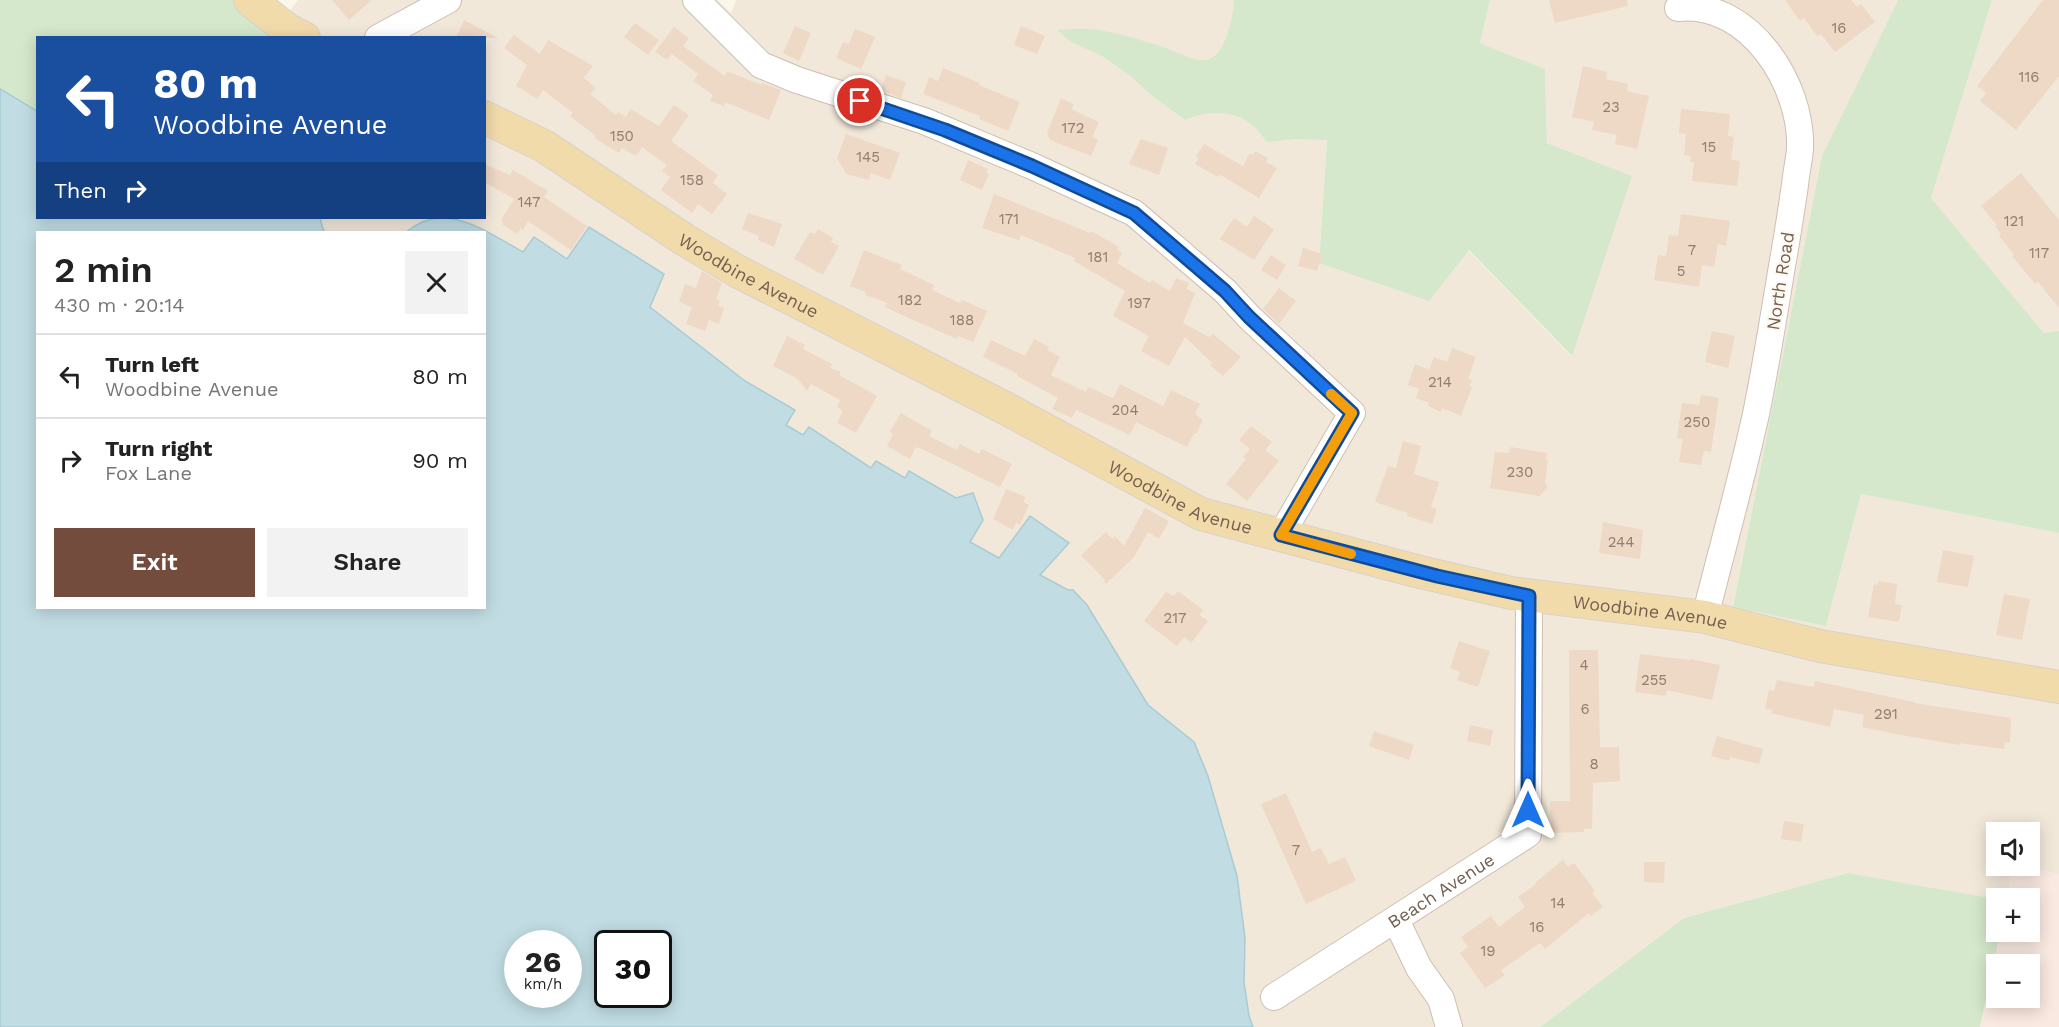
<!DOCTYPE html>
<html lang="en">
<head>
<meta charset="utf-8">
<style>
	body { margin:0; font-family:"Work Sans",sans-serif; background:#f2f2f2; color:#222; height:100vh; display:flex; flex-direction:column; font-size:22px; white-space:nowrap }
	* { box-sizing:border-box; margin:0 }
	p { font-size:20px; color:#767676 }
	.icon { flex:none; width:33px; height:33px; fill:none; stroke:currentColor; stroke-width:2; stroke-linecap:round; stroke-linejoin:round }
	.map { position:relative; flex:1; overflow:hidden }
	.sheet { position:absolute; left:36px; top:231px; width:450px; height:378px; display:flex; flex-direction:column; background:#fff; border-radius:0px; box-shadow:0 3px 15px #0003 }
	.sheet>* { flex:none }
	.guide { position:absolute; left:36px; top:36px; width:450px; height:183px; border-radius:0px; box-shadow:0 3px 15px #0003; background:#1a4fa0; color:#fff; overflow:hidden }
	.fabs { position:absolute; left:1986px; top:822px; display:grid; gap:12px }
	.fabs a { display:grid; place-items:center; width:54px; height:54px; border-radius:0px; background:#fff; box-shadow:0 3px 15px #0003; font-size:30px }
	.speed { position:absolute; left:504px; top:930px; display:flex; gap:12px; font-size:30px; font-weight:700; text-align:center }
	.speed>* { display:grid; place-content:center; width:78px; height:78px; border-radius:50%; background:#fff; box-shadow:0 3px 15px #0003; line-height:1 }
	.speed small { font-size:15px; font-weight:400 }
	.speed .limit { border:3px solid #111; border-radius:9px; background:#fff; color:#111 }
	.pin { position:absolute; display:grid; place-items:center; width:51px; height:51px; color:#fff; margin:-26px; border:3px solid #fff; border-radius:50%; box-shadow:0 2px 6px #0007 }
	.me { position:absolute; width:66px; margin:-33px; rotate:0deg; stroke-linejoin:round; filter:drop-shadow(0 0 4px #0008) }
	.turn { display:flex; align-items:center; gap:21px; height:126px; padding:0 18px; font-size:27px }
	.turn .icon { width:78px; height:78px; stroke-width:2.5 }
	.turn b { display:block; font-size:42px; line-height:51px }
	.then { display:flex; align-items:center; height:57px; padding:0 18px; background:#0003; gap:12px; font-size:22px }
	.round { display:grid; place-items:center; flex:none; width:63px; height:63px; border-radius:0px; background:#f2f2f2 }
	.overview { display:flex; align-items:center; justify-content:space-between; height:102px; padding:0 18px }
	h1 { font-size:36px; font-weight:600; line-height:45px }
	.button { display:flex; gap:12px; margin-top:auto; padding:12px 18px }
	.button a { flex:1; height:69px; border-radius:0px; background:#744c3d; color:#fff; font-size:24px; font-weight:600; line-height:69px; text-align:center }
	.button a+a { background:#f2f2f2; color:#222 }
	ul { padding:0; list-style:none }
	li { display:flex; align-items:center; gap:18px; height:84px; padding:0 18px; border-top:2px solid #e0e0e0 }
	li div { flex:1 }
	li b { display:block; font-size:22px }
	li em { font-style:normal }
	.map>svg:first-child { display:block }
</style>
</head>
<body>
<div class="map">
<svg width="2059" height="1027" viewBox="0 0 2059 1027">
	<rect width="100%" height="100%" fill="#fbf6ec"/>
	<!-- residential -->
	<g fill="#f2e8da">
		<polygon points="298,0 717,0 731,13 736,0 1234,0 1228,105 1327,139 1319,263 1468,250 1571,356 1631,176 1547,143 1545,69 1480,43 1490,0 1898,0 1822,157 1733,606 1826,626 1861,494 2059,533 2059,875 2026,866 2030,866 2030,832 1996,832 1996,866 2013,866 2007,898 1996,899 1848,873 1684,918 1540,1027 1253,1027 1249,1016 1244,982 1245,938 1208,776 1194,742 1148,705 1087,605 1039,575 1069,543 999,558 970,542 956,498 910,471 905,479 876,462 872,468 809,427 803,435 786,425 794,410 745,381 650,307 589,227 567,259 534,237 523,252 475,225 458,218 447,218 484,218 484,38 319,37 289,12"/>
		<polygon points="1992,0 2059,0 2059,331 2044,333 1931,198"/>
		<polygon points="320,218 437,218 415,225 406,232 324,232"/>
	</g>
	<!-- commercial -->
	<path fill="#fae9e1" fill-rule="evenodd" d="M2013,866H2026L2059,875V1027H1980L2000,932H2030V898H2007ZM1996,964H2030V998H1996Z"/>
	<!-- green -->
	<g fill="#d5e8cb">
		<polygon points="0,0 234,0 275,37 38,38 37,111 0,89"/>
		<path d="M1234,0H1490L1480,43L1545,69L1547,143L1632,176L1572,356L1469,250L1429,301L1319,263L1327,140L1294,139L1267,142C1263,137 1259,131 1255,127C1235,109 1207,110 1185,120L1151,95L1132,77L1102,56L1071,42L1057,30C1071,29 1086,28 1099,30C1123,34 1148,42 1171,50C1182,54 1195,62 1206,60C1226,57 1233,16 1234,0Z"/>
		<polygon points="1898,0 1992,0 1931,198 2044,333 2059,331 2059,533 1861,494 1826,626 1733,607 1822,156"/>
		<polygon points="1848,873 1996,899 1996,932 2000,932 1980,1027 1540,1027 1684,918"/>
	</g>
	<!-- water -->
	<path fill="#c1dde3" stroke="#a8cbd4" stroke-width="1.5" fill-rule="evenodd" d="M0,89L37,111L38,218H320L324,232H38V608H484V232H406C446,199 486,232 523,252L534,237L567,259L589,227L664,274L650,307L745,381L795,410L786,425L803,435L809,427L871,468L876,461L905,478L909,471L956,498L973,493L983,520L970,542L999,558L1030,516L1069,543L1040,575L1068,590H1073L1087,605L1148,705L1194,742L1208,776L1237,876L1245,938L1244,982L1249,1016L1253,1027H0ZM518,944H568V994H518ZM608,944H658V994H608Z"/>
	<!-- building -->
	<g fill="#eed8c6">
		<polygon points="332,0 372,0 349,20"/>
		<polygon points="1549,0 1627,0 1628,6 1555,23"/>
		<polygon points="1785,0 1851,0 1857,7 1861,4 1875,22 1835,52 1821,34 1817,36 1804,18 1800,21"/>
		<polygon points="2043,0 2059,0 2059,76 2016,130 1980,101 1986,93 1977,86"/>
		<polygon points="464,20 498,38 456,38"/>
		<polygon points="635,23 659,40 648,55 624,37"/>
		<polygon points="795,26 811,33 799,61 783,53"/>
		<polygon points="1021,26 1045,36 1037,54 1014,45"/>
		<polygon points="674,27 689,38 683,46 725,76 727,71 761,85 762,83 781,90 769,120 725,102 724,106 710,101 713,95 693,81 698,74 672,54 667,60 655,52"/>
		<polygon points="855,29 875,37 861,69 836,58 843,42 849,44"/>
		<polygon points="514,35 540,54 548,40 593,66 584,78 596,88 590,94 616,115 618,112 626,117 630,109 659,126 674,105 689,115 671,141 718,175 713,183 727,194 712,214 698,204 692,213 661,190 670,177 662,171 667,165 642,147 636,156 622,148 619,153 594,138 596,136 570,116 573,113 543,90 538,99 516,86 527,65 504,48"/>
		<polygon points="1583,66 1607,72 1606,79 1628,84 1627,91 1649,96 1637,149 1615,144 1617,135 1592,130 1594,122 1572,117"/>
		<polygon points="943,68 980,83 979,85 1020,102 1008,131 979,119 980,116 923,94 929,77 938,81"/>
		<polygon points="886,75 906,82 901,98 881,91"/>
		<polygon points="1061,98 1074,104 1071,109 1099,122 1092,137 1098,140 1091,156 1050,140 1047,133"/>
		<polygon points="1681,109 1730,114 1728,136 1734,137 1731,159 1740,162 1737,186 1692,181 1694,162 1690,162 1691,156 1684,155 1686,134 1679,133"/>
		<polygon points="846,134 900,153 890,180 871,173 869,180 846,174 837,158"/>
		<polygon points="1141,139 1168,148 1159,175 1129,164"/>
		<polygon points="1204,144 1243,166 1250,153 1253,155 1255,151 1268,158 1266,162 1277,168 1259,198 1219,174 1218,177 1195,164 1199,158 1196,156"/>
		<polygon points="968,160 988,169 986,173 989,174 982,190 960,180"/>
		<polygon points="484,164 510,175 513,170 548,191 544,197 587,226 571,250 528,221 523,230 521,228 517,234 502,224 503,222 501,220 514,199 484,182"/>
		<polygon points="2021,173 2059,220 2059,308 2038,282 2035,284 2012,256 2014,254 1999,236 2001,234 1995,226 1997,225 1981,206"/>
		<polygon points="994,194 1090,233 1091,231 1119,247 1117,250 1122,253 1117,263 1150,283 1152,280 1170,291 1176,278 1189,283 1187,289 1195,293 1183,323 1209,337 1213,334 1241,357 1223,376 1210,365 1212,363 1185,337 1169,366 1141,351 1149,336 1113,316 1125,291 1074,261 1075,258 1021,235 1019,240 982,228"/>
		<polygon points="748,213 782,224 774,247 758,240 759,236 742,229"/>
		<polygon points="1681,214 1730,221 1726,246 1718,244 1714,267 1702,265 1699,287 1654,280 1658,255 1666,256 1669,235 1678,236"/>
		<polygon points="1254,216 1274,229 1254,260 1220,239 1234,218 1247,227"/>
		<polygon points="818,229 833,238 831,242 839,246 823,275 794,259 810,232 815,234"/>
		<polygon points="1303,248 1322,254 1317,271 1298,266"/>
		<polygon points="864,250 902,265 900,269 934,285 932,290 960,303 962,300 987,311 973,342 958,336 957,339 913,320 885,307 887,303 865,295 866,292 850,286"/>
		<polygon points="1271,255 1286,265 1277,280 1261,270"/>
		<polygon points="702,271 722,283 716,299 720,301 718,306 724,308 719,324 709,320 705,331 686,324 692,307 679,302 685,284 696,288"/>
		<polygon points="1279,288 1296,301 1279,324 1263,309"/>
		<polygon points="1712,331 1735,336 1728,368 1705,362"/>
		<polygon points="787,336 805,345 803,349 832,364 830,368 841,372 839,375 877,396 856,433 837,423 843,411 837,407 840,400 811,384 807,391 798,379 773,366"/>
		<polygon points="1034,339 1049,347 1047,350 1060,357 1051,375 1086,392 1088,387 1113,398 1120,384 1163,406 1171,390 1200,404 1195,414 1203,420 1196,434 1194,433 1187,447 1136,422 1130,435 1076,410 1072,418 1052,409 1058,398 1017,376 1018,374 983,357 991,340 1025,356"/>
		<polygon points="1452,348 1476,357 1468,379 1472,380 1469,386 1472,387 1461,416 1442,408 1441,412 1428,406 1429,403 1416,398 1419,389 1408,385 1415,364 1429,370 1434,357 1447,362"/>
		<polygon points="1701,395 1719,398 1711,452 1704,451 1701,465 1679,462 1683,439 1677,438 1682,403 1699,405"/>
		<polygon points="901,413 932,431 929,436 957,450 960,444 979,454 982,449 1012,464 1000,487 922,449 916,447 910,459 887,446 893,434 890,432"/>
		<polygon points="1251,426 1272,442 1265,450 1279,461 1247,501 1226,484 1246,459 1243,457 1250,449 1239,440"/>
		<polygon points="1403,441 1421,446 1414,474 1439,482 1431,507 1437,509 1432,524 1407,516 1408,513 1375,502 1388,466 1396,468"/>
		<polygon points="1510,447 1547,453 1546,460 1548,460 1545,482 1548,488 1539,496 1490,488 1495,452 1509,453"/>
		<polygon points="1006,489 1026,497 1023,502 1029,505 1020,525 1016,523 1013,530 993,519"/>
		<polygon points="1145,508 1169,521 1159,539 1148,532 1134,557 1106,584 1104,582 1105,580 1081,555 1106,532 1112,539 1115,536 1124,546"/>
		<polygon points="1603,522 1643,530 1640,559 1599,553"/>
		<polygon points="1943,550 1974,556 1968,587 1937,582"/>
		<polygon points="1879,581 1897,584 1895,604 1902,605 1899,622 1868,617 1874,584 1878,585"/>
		<polygon points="1178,591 1203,610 1199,615 1208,621 1191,643 1184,637 1177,646 1144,621 1166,592 1174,596"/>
		<polygon points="2004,594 2030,599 2022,640 1996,635"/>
		<polygon points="1459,641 1490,651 1478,687 1457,680 1460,672 1450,668"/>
		<polygon points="1569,650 1598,650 1600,747 1619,747 1620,781 1593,783 1592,829 1584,829 1584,832 1551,833 1550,801 1570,801"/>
		<polygon points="1640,654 1690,660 1690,659 1720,665 1712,700 1667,690 1666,696 1635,692"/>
		<polygon points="1777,680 1814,687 1815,681 1914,702 1914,703 2011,718 2010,743 2005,742 2004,749 1959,743 1959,745 1901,735 1862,727 1864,715 1834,709 1830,727 1771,713 1772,710 1765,709 1769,690 1774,691"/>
		<polygon points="1470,725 1493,730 1490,746 1467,741"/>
		<polygon points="1374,731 1414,745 1409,760 1369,746"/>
		<polygon points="1717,736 1763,749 1759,764 1730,757 1729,761 1711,756"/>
		<polygon points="1286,793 1312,852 1321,848 1329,864 1345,857 1356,881 1306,904 1261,804"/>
		<polygon points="1784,821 1804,824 1801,842 1781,839"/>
		<polygon points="1563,860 1568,867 1574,863 1595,891 1592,893 1603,907 1591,916 1589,913 1545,949 1540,943 1501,970 1505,975 1485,988 1460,953 1468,947 1461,937 1491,916 1499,927 1525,907 1518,897 1536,884 1535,883"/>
		<polygon points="1644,862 1665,862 1664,883 1644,882"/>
	</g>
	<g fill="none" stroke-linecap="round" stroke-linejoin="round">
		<defs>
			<g id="minor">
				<polyline points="696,0 761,65 797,80 924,121 1032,166 1134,213 1225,291 1249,317 1352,413 1281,535"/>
				<path d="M1678,8C1750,0 1803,86 1800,149C1799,161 1796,173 1795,185C1791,212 1787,239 1782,266C1774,315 1766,365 1756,414C1741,482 1722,549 1705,617"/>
				<polyline points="378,38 448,0"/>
				<polyline points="1396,920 1419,968 1441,999 1449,1027"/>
				<path id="s1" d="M1274,997L1528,834L1529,596"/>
			</g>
			<g id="major">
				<polyline points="250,0 288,30 304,38"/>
				<path id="s2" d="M484,117L544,146L685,240L737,271L1005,408L1201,514L1416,571L1511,593L1705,617L1820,646L2059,687"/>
			</g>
		</defs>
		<!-- minor casing -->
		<use href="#minor" stroke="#cdbfb2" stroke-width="28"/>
		<!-- major casing -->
		<use href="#major" stroke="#d8d2ce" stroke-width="34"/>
		<!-- minor -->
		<use href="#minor" stroke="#fff" stroke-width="26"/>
		<!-- major -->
		<use href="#major" stroke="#f2dbab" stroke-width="32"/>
	</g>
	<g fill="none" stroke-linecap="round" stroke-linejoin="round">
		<defs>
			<polyline id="route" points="860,101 945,130 1032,166 1134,213 1225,291 1249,317 1352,413 1281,535 1437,576 1529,596 1528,810"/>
		</defs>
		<!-- route casing -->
		<use href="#route" stroke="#114b97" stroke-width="15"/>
		<!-- route -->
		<use href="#route" stroke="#1a73e8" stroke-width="10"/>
		<!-- slow -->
		<polyline stroke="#f59e0b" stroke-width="10" points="1331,394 1352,413 1281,535 1351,554"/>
	</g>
	<g text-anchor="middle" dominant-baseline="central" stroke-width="4.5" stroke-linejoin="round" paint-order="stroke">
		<!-- number labels -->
		<g font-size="15" fill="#927d6e">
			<text x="1839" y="28">16</text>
			<text x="2029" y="77">116</text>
			<text x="1611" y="107">23</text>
			<text x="1073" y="128">172</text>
			<text x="622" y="136">150</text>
			<text x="1709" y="147">15</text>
			<text x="868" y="157">145</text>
			<text x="692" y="180">158</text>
			<text x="529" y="202">147</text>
			<text x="1009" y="219">171</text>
			<text x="2014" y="221">121</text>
			<text x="1692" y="250">7</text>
			<text x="2039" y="253">117</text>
			<text x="1098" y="257">181</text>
			<text x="1681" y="271">5</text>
			<text x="910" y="300">182</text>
			<text x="1139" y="303">197</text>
			<text x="962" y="320">188</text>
			<text x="1440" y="382">214</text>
			<text x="1125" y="410">204</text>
			<text x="1697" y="422">250</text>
			<text x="1520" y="472">230</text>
			<text x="1621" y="542">244</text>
			<text x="1175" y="618">217</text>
			<text x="1584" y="665">4</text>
			<text x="1654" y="680">255</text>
			<text x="1585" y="709">6</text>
			<text x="1886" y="714">291</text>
			<text x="1594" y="764">8</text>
			<text x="1296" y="850">7</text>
			<text x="1558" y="903">14</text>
			<text x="1537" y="927">16</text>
			<text x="1488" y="951">19</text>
		</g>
		<!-- street labels -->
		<g font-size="18" fill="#745f50" stroke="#fefaf2">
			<text stroke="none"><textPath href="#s2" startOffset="309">Woodbine Avenue</textPath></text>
			<text transform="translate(1780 281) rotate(-81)">North Road</text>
			<text stroke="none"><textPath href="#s2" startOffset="795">Woodbine Avenue</textPath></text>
			<text stroke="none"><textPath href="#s2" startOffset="1281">Woodbine Avenue</textPath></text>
			<text stroke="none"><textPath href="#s1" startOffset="198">Beach Avenue</textPath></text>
		</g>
	</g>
</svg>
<div class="fabs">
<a><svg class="icon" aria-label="sound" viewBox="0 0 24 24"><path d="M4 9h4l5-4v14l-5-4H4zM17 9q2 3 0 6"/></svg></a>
<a>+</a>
<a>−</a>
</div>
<div class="speed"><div>26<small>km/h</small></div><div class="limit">30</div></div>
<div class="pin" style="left:860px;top:101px;background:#d93025"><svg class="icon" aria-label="arrive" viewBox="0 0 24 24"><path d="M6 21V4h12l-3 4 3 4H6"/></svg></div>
<svg class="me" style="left:1528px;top:810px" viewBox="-20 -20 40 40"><path d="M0-17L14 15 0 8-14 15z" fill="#1a73e8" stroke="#fff" stroke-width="4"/></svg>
<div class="guide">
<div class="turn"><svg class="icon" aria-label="left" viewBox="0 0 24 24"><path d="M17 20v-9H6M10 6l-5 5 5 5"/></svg><div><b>80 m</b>Woodbine Avenue</div></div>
<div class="then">Then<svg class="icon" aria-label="right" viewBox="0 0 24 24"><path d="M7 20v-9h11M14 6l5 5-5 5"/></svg></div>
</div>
<section class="sheet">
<div class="overview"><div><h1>2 min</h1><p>430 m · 20:14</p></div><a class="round"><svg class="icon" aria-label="close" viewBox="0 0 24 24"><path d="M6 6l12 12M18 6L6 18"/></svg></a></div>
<ul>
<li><svg class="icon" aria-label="left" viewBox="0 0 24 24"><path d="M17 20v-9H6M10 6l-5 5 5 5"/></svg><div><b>Turn left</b><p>Woodbine Avenue</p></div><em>80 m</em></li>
<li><svg class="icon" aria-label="right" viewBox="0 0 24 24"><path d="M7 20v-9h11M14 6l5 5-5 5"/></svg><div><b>Turn right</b><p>Fox Lane</p></div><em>90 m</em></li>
</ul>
<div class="button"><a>Exit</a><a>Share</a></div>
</section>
</div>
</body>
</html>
